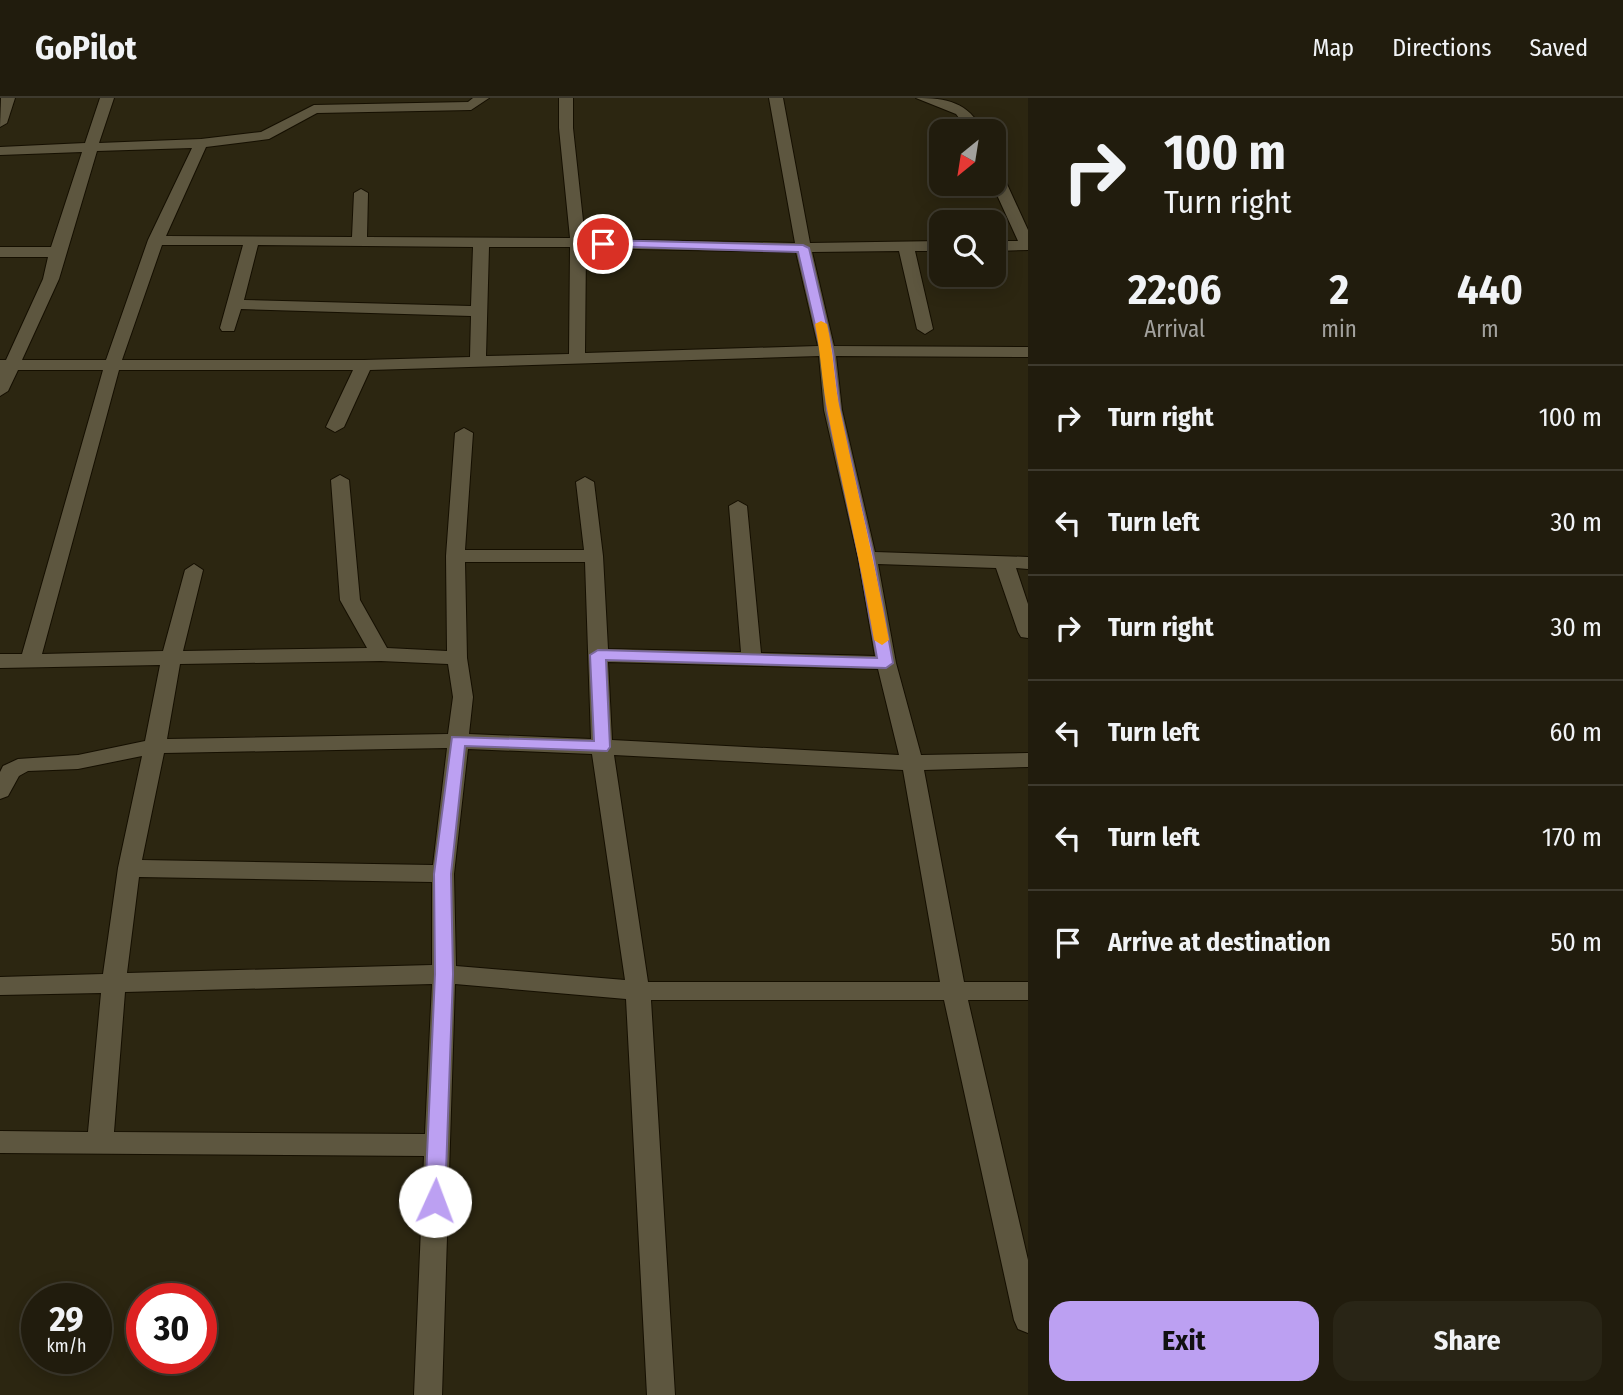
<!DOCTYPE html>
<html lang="en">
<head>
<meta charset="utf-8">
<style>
	body { margin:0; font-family:"Fira Sans Condensed",sans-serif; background:#292516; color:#f1f3f6; height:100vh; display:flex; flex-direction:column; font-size:26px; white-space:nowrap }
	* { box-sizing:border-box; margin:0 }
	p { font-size:23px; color:#a2a19d }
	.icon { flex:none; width:38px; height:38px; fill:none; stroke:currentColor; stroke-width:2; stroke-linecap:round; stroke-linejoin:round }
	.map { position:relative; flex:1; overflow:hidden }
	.details { display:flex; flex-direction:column; background:#211c0d; width:595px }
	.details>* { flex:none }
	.top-card { background:#211c0d; color:#f1f3f6; overflow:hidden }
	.needle { width:46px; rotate:210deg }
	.controls { position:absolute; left:929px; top:21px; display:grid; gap:14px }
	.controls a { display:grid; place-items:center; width:77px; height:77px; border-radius:14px; background:#211c0d; box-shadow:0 4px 18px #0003,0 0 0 2px #3e3a2e; font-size:35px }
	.speed { position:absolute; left:21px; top:1185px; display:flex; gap:14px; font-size:35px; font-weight:700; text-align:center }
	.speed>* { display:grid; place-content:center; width:91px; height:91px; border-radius:50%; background:#211c0d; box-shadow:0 4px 18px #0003,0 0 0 2px #3e3a2e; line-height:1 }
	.speed small { font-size:18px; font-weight:400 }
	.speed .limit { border:10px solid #d22; background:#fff; color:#111 }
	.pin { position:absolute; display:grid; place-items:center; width:60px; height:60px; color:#fff; margin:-30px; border:4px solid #fff; border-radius:50%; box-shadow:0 2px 7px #0007 }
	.me { position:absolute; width:77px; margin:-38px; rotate:2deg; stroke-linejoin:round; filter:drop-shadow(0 0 5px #0008) }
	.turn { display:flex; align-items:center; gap:24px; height:147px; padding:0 21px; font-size:32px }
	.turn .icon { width:91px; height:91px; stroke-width:2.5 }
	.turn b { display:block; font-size:49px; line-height:60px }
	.eta { display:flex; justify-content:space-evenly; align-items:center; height:119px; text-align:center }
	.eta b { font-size:42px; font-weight:700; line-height:49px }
	.button { display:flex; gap:14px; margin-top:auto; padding:14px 21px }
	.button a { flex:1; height:80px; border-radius:21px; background:#bca0f2; color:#111; font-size:28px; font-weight:700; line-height:80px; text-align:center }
	.button a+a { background:#292516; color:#f1f3f6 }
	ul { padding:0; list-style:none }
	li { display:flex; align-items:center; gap:21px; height:105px; padding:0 21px; border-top:2px solid #3e3a2e }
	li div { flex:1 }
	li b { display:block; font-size:26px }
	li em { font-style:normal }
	header { display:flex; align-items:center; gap:42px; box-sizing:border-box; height:98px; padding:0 35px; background:#211c0d; border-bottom:2px solid #3e3a2e }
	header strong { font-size:33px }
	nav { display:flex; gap:38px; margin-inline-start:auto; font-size:24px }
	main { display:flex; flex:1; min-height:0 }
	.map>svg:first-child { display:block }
</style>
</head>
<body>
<header>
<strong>GoPilot</strong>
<nav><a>Map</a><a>Directions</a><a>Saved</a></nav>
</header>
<main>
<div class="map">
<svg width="1028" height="1297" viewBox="0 0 1028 1297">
	<rect width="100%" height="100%" fill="#2c2611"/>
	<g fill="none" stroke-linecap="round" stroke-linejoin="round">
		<defs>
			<g id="minor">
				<polygon points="1,0 15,0 7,25 0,29"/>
				<path d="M100,0H114L99,45L201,41L261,34L314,7L468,4L473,0H489L471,12L317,15L269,41L206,49L166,138L352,139L354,95L361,91L368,95L367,139L570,140L559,30V0H573V30L585,141L795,145L769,0H783L810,145L942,143V153H915L933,231L925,236L917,231L899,153L812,154L834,248L1028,249V259L836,258L842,312L875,454L1028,459V471L1016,470L1028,506V540L1021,539L1018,534L996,470L878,466L896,565L921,657L1028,655V669L924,672L964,884H1028V902H968L1028,1162V1235L1018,1231L1014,1222L944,902H651L675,1297H647L626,901L455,886L442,1297H414L424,1058L0,1055V1033L88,1034L101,895L0,897V879L103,876L118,770L142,658L78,671L28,673L19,678L8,698L0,701V674L3,668L18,661L78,657L145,643L160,567L0,570V556H22L103,272H18L8,293L0,298V262H6L43,181L48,159H0V149H51L82,54L0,57V49L85,45ZM192,50L148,142L106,262H22L59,181L97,53ZM162,147H243L220,230L222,233H234L241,211L471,218L470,259L364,262H122ZM258,147L473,149L471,208L244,202ZM489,149H570L569,256L486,258ZM586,150L796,154L818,248L585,255ZM819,258L824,312L858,460L875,558L761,555L747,408L738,403L729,408L741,554L608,551L603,458L594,384L585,379L576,384L584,452H465L473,335L464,330L455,335L446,458L447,553L387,550L360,502L349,382L340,377L331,382L340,502L367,550L183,553L203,472L194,466L185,472L163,553L42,556L119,272H353L326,329L335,334L344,329L370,272ZM465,464H585L591,641L469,636L473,599L467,560ZM381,563L448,566L453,599L448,636L167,641L180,566ZM608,564L878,571L899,657L612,642ZM447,650L433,767L142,762L164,655ZM468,651L592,656L625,882L456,868L454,776ZM614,657L903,672L940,884H648ZM139,779L432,784V867L127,875ZM432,886L425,1036L114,1034L125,894Z"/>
				<path d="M916,0C947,0 968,4 983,33H969L956,16Z"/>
				<polygon points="994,69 1001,73 1028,132 1028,152 994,153 994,143 1018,143 992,86"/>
			</g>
		</defs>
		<!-- minor casing -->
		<use href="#minor" stroke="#150f00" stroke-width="2"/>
		<!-- minor -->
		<use href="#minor" fill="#5d563f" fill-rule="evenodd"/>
	</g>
	<!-- route -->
	<polygon fill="#bca0f2" stroke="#7a689d" stroke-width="2" points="603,142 803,147 809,150 833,253 840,312 874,460 893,565 886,570 606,562 610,649 607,653 465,648 451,776 453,876 445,1103 442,1109 435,1111 428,1109 425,1103 435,876 434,776 452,639 594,643 590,557 598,552 877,560 859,460 827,312 821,253 798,154 599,148 597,146"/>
	<!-- slow -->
	<path fill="#f59e0b" d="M821,223L827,226C834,256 834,287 841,316C857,392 875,466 889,542L882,547L874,542C861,466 843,392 828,316C822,287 821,256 815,226Z"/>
</svg>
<div class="controls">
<a><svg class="needle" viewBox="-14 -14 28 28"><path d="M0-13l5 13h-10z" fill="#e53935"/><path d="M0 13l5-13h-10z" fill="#a2a19d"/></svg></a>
<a><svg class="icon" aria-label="search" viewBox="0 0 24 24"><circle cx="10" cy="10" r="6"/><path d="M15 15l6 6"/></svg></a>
</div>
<div class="speed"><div>29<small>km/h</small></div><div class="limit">30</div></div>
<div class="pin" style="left:603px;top:146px;background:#d93025"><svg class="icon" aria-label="arrive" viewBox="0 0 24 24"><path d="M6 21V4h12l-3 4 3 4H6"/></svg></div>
<svg class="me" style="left:435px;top:1103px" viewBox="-20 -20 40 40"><circle r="19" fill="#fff"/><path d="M0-13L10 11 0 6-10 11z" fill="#bca0f2"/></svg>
</div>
<section class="details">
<div class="top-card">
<div class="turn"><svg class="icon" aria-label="right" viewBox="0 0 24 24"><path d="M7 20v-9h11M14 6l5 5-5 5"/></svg><div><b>100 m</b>Turn right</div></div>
</div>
<div class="eta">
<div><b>22:06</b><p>Arrival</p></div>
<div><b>2</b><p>min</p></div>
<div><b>440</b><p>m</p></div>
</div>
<ul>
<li><svg class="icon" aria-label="right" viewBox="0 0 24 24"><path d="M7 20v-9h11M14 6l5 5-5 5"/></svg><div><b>Turn right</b></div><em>100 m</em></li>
<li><svg class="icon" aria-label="left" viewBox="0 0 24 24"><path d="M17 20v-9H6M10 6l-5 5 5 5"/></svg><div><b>Turn left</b></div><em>30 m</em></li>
<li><svg class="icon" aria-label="right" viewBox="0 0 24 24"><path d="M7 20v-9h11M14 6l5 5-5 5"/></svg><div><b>Turn right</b></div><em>30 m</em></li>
<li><svg class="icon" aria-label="left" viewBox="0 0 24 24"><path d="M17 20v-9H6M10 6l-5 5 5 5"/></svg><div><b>Turn left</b></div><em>60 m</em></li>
<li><svg class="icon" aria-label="left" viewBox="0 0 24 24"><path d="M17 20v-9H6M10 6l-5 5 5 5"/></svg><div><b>Turn left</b></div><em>170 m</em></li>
<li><svg class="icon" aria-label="arrive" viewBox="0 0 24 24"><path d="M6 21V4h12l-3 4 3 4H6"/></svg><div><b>Arrive at destination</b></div><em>50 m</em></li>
</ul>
<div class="button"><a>Exit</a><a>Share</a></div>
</section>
</main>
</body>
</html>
